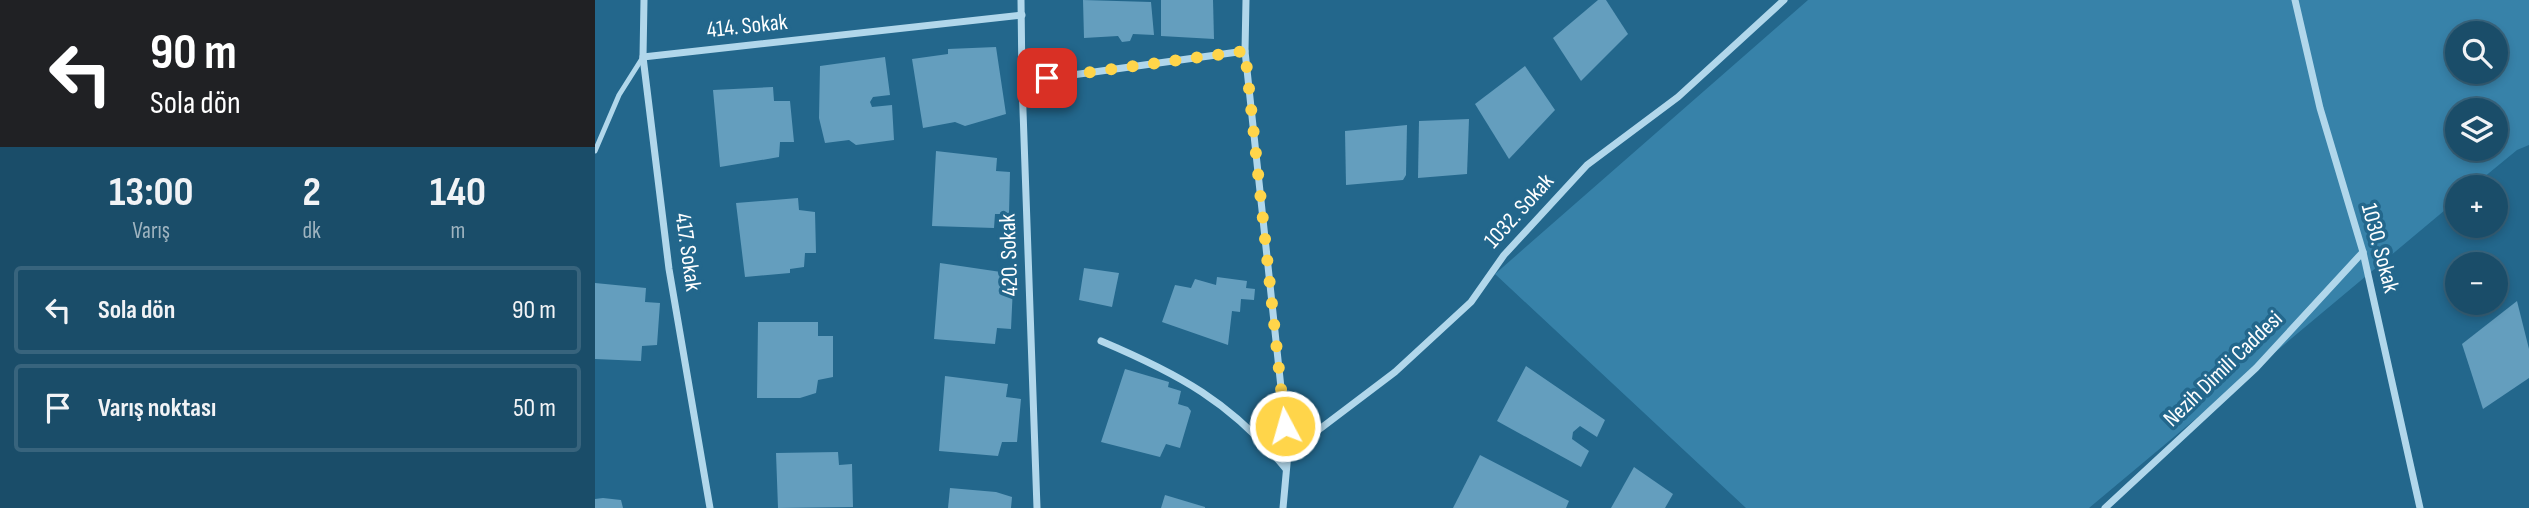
<!DOCTYPE html>
<html lang="tr">
<head>
<meta charset="utf-8">
<style>
	body { margin:0; font-family:"Sofia Sans Condensed",sans-serif; background:#275771; color:#f1f3f6; height:100vh; display:flex; flex-direction:column; font-size:26px; white-space:nowrap }
	* { box-sizing:border-box; margin:0 }
	p { font-size:23px; color:#9fb4c0 }
	.icon { flex:none; width:38px; height:38px; fill:none; stroke:currentColor; stroke-width:2; stroke-linecap:round; stroke-linejoin:round }
	.map { position:relative; flex:1; overflow:hidden }
	.details { display:flex; flex-direction:column; background:#1a4d69; width:595px }
	.details>* { flex:none }
	.guide { background:#202124; color:#fff; overflow:hidden }
	.tools { position:absolute; left:1850px; top:21px; display:grid; gap:14px }
	.tools a { display:grid; place-items:center; width:63px; height:63px; border-radius:50%; background:#1a4d69; box-shadow:0 4px 10px #0003,0 0 0 2px #38647d; font-size:35px }
	.pin { position:absolute; display:grid; place-items:center; width:60px; height:60px; color:#fff; margin:-30px; border-radius:14px; box-shadow:0 4px 10px #0006 }
	.me { position:absolute; width:77px; margin:-38px; rotate:354deg; stroke-linejoin:round; filter:drop-shadow(0 0 5px #0008) }
	.turn { display:flex; align-items:center; gap:24px; height:147px; padding:0 35px; font-size:32px }
	.turn .icon { width:91px; height:91px; stroke-width:2.5 }
	.turn b { display:block; font-size:49px; line-height:60px }
	.eta { display:flex; justify-content:space-evenly; align-items:center; height:119px; text-align:center }
	.eta b { font-size:42px; font-weight:700; line-height:49px }
	ul { padding:0; list-style:none }
	li { display:flex; align-items:center; gap:21px; height:88px; margin:0 14px 10px; padding:0 21px; border:4px solid #38647d; border-radius:7px }
	li div { flex:1 }
	li b { display:block; font-size:26px }
	li em { font-style:normal }
	main { display:flex; flex:1; min-height:0 }
	.map>svg:first-child { display:block }
</style>
</head>
<body>
<main>
<section class="details">
<div class="guide">
<div class="turn"><svg class="icon" aria-label="left" viewBox="0 0 24 24"><path d="M17 20v-9H6M10 6l-5 5 5 5"/></svg><div><b>90 m</b>Sola dön</div></div>
</div>
<div class="eta">
<div><b>13:00</b><p>Varış</p></div>
<div><b>2</b><p>dk</p></div>
<div><b>140</b><p>m</p></div>
</div>
<ul>
<li><svg class="icon" aria-label="left" viewBox="0 0 24 24"><path d="M17 20v-9H6M10 6l-5 5 5 5"/></svg><div><b>Sola dön</b></div><em>90 m</em></li>
<li><svg class="icon" aria-label="arrive" viewBox="0 0 24 24"><path d="M6 21V4h12l-3 4 3 4H6"/></svg><div><b>Varış noktası</b></div><em>50 m</em></li>
</ul>
</section>
<div class="map">
<svg width="1934" height="508" viewBox="0 0 1934 508">
	<rect width="100%" height="100%" fill="#23678c"/>
	<!-- green -->
	<path fill="#3782a9" fill-rule="evenodd" d="M1213,0H1934V145L1922,150L1877,187H1862V200L1494,508H1151L900,274ZM1862,33H1900V72H1862ZM1862,110H1900V149H1862Z"/>
	<!-- building -->
	<g fill="#649ebe">
		<polygon points="488,0 556,2 559,35 538,34 535,41 527,42 523,36 489,38"/>
		<polygon points="566,0 618,0 619,39 566,36"/>
		<polygon points="1003,0 1011,0 1033,34 986,81 958,38"/>
		<polygon points="401,47 411,114 370,126 360,122 328,128 317,59 353,54 353,49"/>
		<polygon points="290,57 295,95 278,97 275,102 277,107 297,105 299,140 261,145 254,140 230,143 224,118 225,66"/>
		<polygon points="930,66 960,110 914,159 880,104"/>
		<polygon points="178,87 179,101 195,101 199,142 185,142 184,157 125,167 118,90"/>
		<polygon points="874,119 872,174 823,178 824,121"/>
		<polygon points="812,125 811,175 808,180 751,185 750,131"/>
		<polygon points="341,151 402,158 401,171 415,172 414,214 400,214 399,228 337,226"/>
		<polygon points="203,198 204,210 220,212 221,253 210,253 209,267 195,269 195,273 150,277 141,203"/>
		<polygon points="345,263 406,272 404,285 418,286 416,329 402,328 400,344 339,339"/>
		<polygon points="489,268 524,273 517,307 484,300"/>
		<polygon points="622,277 652,281 651,288 660,289 659,300 646,299 645,312 637,311 633,345 567,322 580,285 596,288 600,279 621,285"/>
		<polygon points="0,283 51,288 50,302 65,303 62,345 47,346 46,361 0,359"/>
		<polygon points="1922,301 1934,349 1934,378 1888,409 1867,344"/>
		<polygon points="163,322 223,322 223,336 238,336 238,377 223,380 221,393 205,398 162,398"/>
		<polygon points="931,366 1010,420 1002,437 985,426 978,432 977,439 994,451 986,467 902,421"/>
		<polygon points="530,369 574,382 573,387 586,391 583,404 593,407 596,411 585,448 571,444 565,457 506,442"/>
		<polygon points="350,376 413,384 411,397 426,399 422,442 407,442 403,456 344,451"/>
		<polygon points="243,452 244,465 257,464 258,507 183,508 181,453"/>
		<polygon points="885,455 974,501 971,508 858,508"/>
		<polygon points="1039,467 1078,494 1070,508 1016,508"/>
		<polygon points="355,488 401,492 417,497 416,508 353,508"/>
		<polygon points="570,495 610,507 610,508 566,508"/>
		<polygon points="8,498 26,500 28,508 0,508 0,499"/>
	</g>
	<g fill="none" stroke-linecap="round" stroke-linejoin="round">
		<!-- service -->
		<polyline stroke="#b1d7eb" stroke-width="5" points="0,151 24,95 48,57"/>
		<!-- minor -->
		<g stroke="#b1d7eb" stroke-width="7">
			<polyline points="49,0 48,57 74,269 115,508"/>
			<polyline points="426,0 427,82 442,508"/>
			<polyline points="651,0 650,51 693,453 688,508"/>
			<polyline points="1700,0 1725,108 1768,252 1825,508"/>
			<polyline points="48,57 427,15"/>
			<polyline points="427,82 650,51"/>
			<path d="M506,341C584,374 636,402 691,469"/>
			<polyline points="693,453 800,372 876,302 909,255 992,165 1083,97 1189,0"/>
			<polyline points="1510,508 1661,368 1768,252"/>
		</g>
	</g>
	<g fill="none" stroke-linecap="round" stroke-linejoin="round">
		<!-- route -->
		<polyline stroke="#ffd54a" stroke-width="12" stroke-dasharray="0 21.6" points="452,78 650,51 690,426"/>
	</g>
	<g text-anchor="middle" dominant-baseline="central" stroke-width="7" stroke-linejoin="round" paint-order="stroke">
		<!-- street labels -->
		<g font-size="23" fill="#fff" stroke="#23678c">
			<text transform="translate(152 26) rotate(-6)">414. Sokak</text>
			<text transform="translate(924 211) rotate(-48)">1032. Sokak</text>
			<text transform="translate(1785 248) rotate(75)">1030. Sokak</text>
			<text transform="translate(93 252) rotate(82)">417. Sokak</text>
			<text transform="translate(414 255) rotate(-92)">420. Sokak</text>
			<text transform="translate(1628 369) rotate(-44)">Nezih Dimili Caddesi</text>
		</g>
	</g>
</svg>
<div class="tools">
<a><svg class="icon" aria-label="search" viewBox="0 0 24 24"><circle cx="10" cy="10" r="6"/><path d="M15 15l6 6"/></svg></a>
<a><svg class="icon" aria-label="layers" viewBox="0 0 24 24"><path d="M12 4l9 5-9 5-9-5zM3 14l9 5 9-5"/></svg></a>
<a>+</a>
<a>−</a>
</div>
<div class="pin" style="left:452px;top:78px;background:#d93025"><svg class="icon" aria-label="arrive" viewBox="0 0 24 24"><path d="M6 21V4h12l-3 4 3 4H6"/></svg></div>
<svg class="me" style="left:690px;top:426px" viewBox="-20 -20 40 40"><circle r="17" fill="#ffd54a" stroke="#fff" stroke-width="3"/><path d="M0-11L8 9 0 5-8 9z" fill="#fff"/></svg>
</div>
</main>
</body>
</html>
